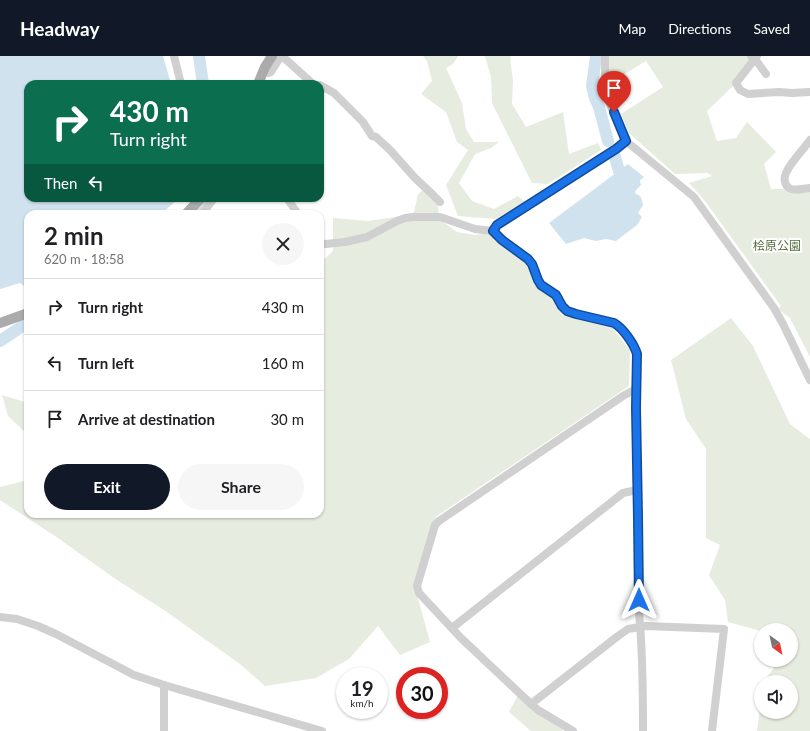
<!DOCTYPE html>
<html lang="en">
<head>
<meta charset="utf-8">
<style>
	body { margin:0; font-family:Lato,"Noto Sans JP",sans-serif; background:#f6f6f6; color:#202124; height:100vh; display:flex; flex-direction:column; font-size:15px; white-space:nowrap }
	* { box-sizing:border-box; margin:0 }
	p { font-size:13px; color:#757577 }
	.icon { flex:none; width:22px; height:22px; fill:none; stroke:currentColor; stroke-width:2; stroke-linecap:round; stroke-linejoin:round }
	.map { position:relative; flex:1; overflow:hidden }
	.drawer { position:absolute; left:24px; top:154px; width:300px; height:308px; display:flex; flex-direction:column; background:#fff; border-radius:12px; box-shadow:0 1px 3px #0004 }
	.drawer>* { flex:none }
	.guide { position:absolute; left:24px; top:24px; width:300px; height:122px; border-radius:12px; box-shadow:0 1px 3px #0004; background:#0b6e4f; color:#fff; overflow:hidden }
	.needle { width:26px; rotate:147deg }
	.fabs { position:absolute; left:754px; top:567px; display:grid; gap:8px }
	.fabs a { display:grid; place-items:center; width:44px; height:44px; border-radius:50%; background:#fff; box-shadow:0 1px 3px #0004; font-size:20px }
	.speed { position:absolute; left:336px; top:611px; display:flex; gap:8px; font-size:20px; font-weight:700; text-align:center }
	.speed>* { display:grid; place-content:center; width:52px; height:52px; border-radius:50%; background:#fff; box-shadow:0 1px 3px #0004; line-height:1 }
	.speed small { font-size:10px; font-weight:400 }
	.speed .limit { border:6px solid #d22; background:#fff; color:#111 }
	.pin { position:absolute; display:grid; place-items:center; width:34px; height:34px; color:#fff; margin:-41px -17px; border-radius:50% 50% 50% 0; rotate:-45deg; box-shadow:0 0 4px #0007 }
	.pin .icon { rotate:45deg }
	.me { position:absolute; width:44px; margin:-22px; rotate:0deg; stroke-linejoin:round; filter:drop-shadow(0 0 3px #0008) }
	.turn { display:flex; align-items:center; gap:14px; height:84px; padding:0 20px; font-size:18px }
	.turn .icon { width:52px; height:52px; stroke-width:2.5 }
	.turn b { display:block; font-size:28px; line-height:34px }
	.then { display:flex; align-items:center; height:38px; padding:0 20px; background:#0003; gap:8px; font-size:15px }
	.round { display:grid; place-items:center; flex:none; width:42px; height:42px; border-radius:21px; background:#f6f6f6 }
	.summary { display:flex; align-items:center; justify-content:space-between; height:68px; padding:0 20px }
	h1 { font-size:24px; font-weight:700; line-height:30px }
	.cta { display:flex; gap:8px; margin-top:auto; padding:8px 20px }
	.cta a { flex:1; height:46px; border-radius:24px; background:#111827; color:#fff; font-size:16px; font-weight:700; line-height:46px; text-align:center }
	.cta a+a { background:#f6f6f6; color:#202124 }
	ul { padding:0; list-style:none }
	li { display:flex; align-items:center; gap:12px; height:56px; padding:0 20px; border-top:1px solid #e0e0e0 }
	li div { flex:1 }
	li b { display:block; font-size:15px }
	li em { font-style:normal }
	header { display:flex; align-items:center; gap:24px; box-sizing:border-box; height:56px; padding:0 20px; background:#111827; color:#fff }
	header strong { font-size:19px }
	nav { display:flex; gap:22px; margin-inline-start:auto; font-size:14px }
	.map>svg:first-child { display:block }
</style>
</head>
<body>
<header>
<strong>Headway</strong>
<nav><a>Map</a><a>Directions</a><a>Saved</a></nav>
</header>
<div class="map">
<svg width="810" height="675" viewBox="0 0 810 675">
	<rect width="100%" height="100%" fill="#fff"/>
	<!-- green -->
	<g fill="#e6ecdf">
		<polygon points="423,0 458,0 453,8 446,12 462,47 466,73 474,86 499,86 491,92 475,98 459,127 472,145 494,153 518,140 525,146 496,163 458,160 446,129 468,94 457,86 446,56 421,38 432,25 427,5"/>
		<polygon points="485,0 511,0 510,3 513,24 512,48 526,71 563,56 569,98 598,87 601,94 548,128 532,127 492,47 491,21"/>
		<polygon points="608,0 747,0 755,9 707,55 717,85 736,82 747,66 776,96 764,108 771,133 810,133 810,301 792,266 790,262 778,253 781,250 705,145 689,127 712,120 708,117 675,118 629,77 621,58 663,31 646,5 610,27"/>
		<polygon points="423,134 438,148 439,163 457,176 475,179 490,177 526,204 553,241 562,259 612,272 630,294 629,330 437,460 430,474 415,531 430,586 400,599 378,570 349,603 316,622 265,630 240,608 164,554 117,524 55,480 0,444 0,431 28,424 28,458 320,458 320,207 333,195 333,162 368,165 409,159 414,156 418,138"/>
		<polygon points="731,262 753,290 790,368 810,383 810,675 757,675 761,645 761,656 791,656 791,626 763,626 774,612 774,604 791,604 791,574 761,574 761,575 728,566 725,544 709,519 720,489 706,482 706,393 686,363 671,304"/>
		<polygon points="2,339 28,347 28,379 8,360"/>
		<polygon points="518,639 563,674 562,675 531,675 509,656"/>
	</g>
	<!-- water -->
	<g fill="#cfe2ee">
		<polygon points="0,0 163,0 171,28 28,28 28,142 179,142 161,158 28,158 28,233 20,227 0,233"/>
		<polygon points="628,108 644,121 640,124 641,129 636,134 635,137 641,141 643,149 638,157 642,161 637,169 616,185 606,183 596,185 584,182 566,188 549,167"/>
	</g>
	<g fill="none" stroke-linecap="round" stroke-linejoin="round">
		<!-- river -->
		<g stroke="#cfe2ee" stroke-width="12">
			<polyline points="199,0 203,28"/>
			<polyline points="596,0 592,30 595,42 599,51 608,85"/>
			<polyline points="615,101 619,115"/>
			<polyline points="195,158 203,142"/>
			<polyline points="0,285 24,269 28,267"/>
		</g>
		<!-- minor -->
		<g stroke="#d0d0d0" stroke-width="8">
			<polyline points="174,0 181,28"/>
			<polyline points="282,0 313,28"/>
			<polyline points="605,0 605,30 609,46 626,85 694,141 774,252 783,268 810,324"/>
			<polyline points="751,0 758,7 766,18"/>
			<polyline points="757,0 736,27 740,34 748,38 779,36 792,37 810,36"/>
			<polyline points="264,15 269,17 271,16 281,0"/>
			<polyline points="320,29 334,37 363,66 372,80 376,81 390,94 415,122 432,138 440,146"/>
			<path d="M810,84C803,94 790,107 786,117C783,123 785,131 791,133C797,135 805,132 810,132"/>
			<polyline points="287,142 298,158"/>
			<polyline points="202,158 214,142"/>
			<polyline points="493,175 497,169 616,93 626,85"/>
			<path d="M320,187L326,188L345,186L367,181L397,165L405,162L413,161H440L475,173L493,175L502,184L528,203L532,208L538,224L541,229L556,239L562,250L567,255L576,258L614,267L619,270L633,288L637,298L636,352L638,461L639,557C643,596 643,636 643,675"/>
			<polyline points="0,561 17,563 38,570 56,578 134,619 164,629 322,675"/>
			<polyline points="452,572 623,437 637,434"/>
			<polyline points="164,629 164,675"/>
			<polyline points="531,648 618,580 628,573 646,570 724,573 712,675"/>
			<polyline points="573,675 538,654 531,648 461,582 419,537 417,530 435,469 439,465 623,340 636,333"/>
		</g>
		<!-- major -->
		<g stroke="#ababab" stroke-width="10">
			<polyline points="258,28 265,11 272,0"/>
			<polyline points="186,158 201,142"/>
			<polyline points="0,267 28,257"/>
		</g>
	</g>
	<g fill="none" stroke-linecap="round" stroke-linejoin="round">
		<defs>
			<path id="route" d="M614,56L626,85L616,93L497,169L493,175L502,184L528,203L532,208L538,224L541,229L556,239L562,250L567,255L576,258L614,267C623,272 634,288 637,298L636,352L638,461L639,544"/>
		</defs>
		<!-- route casing -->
		<use href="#route" stroke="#114b97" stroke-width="10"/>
		<!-- route -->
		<use href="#route" stroke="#1a73e8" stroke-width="7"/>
	</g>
	<g text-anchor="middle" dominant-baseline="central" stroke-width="4" stroke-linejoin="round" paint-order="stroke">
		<!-- park labels -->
		<g font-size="12" fill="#56703f" stroke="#fff">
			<text x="777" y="189">桧原公園</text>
		</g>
	</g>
</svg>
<div class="fabs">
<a><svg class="needle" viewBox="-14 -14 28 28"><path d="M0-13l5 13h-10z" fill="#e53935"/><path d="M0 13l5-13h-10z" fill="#757577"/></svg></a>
<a><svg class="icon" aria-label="sound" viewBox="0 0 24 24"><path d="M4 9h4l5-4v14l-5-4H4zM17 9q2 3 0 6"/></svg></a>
</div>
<div class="speed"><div>19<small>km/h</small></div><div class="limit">30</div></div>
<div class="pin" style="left:614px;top:56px;background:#d93025"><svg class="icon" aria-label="arrive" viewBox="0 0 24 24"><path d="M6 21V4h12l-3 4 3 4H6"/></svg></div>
<svg class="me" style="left:639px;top:544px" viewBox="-20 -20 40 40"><path d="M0-17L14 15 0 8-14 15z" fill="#1a73e8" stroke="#fff" stroke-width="4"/></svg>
<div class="guide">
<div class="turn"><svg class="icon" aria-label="right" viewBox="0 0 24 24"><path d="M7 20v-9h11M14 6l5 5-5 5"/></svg><div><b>430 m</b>Turn right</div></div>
<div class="then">Then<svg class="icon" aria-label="left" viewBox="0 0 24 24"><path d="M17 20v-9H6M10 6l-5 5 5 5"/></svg></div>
</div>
<section class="drawer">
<div class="summary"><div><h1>2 min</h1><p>620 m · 18:58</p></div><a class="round"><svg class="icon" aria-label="close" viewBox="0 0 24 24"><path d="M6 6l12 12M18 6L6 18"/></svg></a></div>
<ul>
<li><svg class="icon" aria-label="right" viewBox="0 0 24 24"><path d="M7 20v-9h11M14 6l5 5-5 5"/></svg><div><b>Turn right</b></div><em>430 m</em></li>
<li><svg class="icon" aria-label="left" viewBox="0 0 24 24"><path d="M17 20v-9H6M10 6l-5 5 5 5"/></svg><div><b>Turn left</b></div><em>160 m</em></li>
<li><svg class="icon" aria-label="arrive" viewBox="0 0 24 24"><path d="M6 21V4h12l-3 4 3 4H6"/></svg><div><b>Arrive at destination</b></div><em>30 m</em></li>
</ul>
<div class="cta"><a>Exit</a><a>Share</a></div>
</section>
</div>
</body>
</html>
